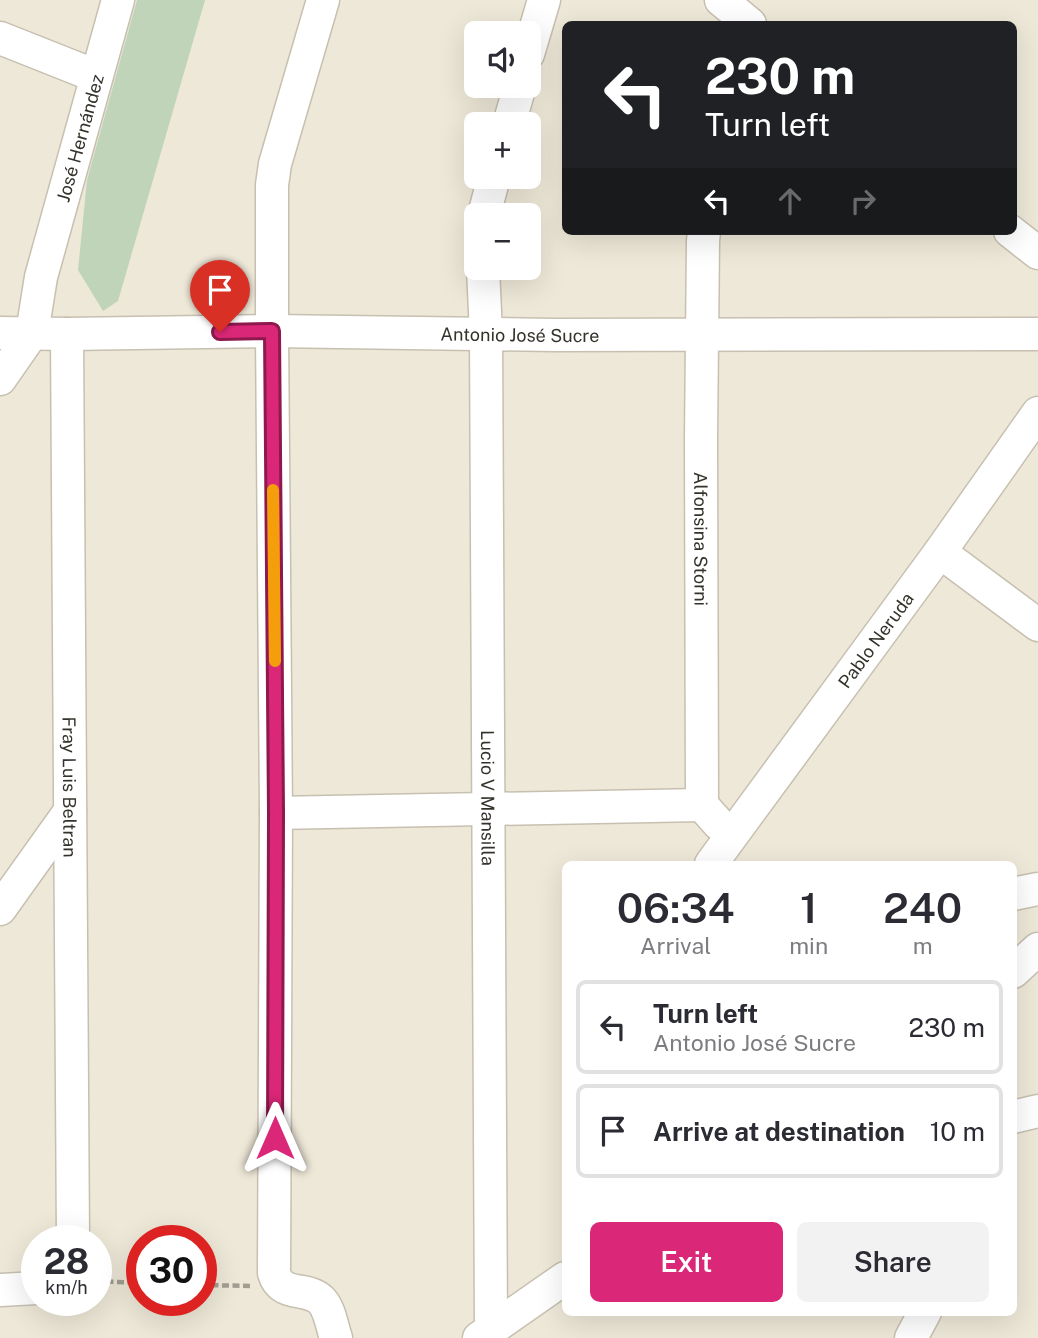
<!DOCTYPE html>
<html lang="en">
<head>
<meta charset="utf-8">
<style>
	body { margin:0; font-family:"Public Sans",sans-serif; background:#f2f2f3; color:#2b2b33; height:100vh; display:flex; flex-direction:column; font-size:26px; white-space:nowrap }
	* { box-sizing:border-box; margin:0 }
	p { font-size:23px; color:#7c7c81 }
	.icon { flex:none; width:38px; height:38px; fill:none; stroke:currentColor; stroke-width:2; stroke-linecap:round; stroke-linejoin:round }
	.map { position:relative; flex:1; overflow:hidden }
	.panel { position:absolute; left:562px; top:861px; width:455px; height:455px; display:flex; flex-direction:column; background:#fff; border-radius:10px; box-shadow:0 7px 28px #0002 }
	.panel>* { flex:none }
	.banner { position:absolute; left:562px; top:21px; width:455px; height:214px; border-radius:10px; box-shadow:0 7px 28px #0002; background:#202124; color:#fff; overflow:hidden }
	.tools { position:absolute; left:464px; top:21px; display:grid; gap:14px }
	.tools a { display:grid; place-items:center; width:77px; height:77px; border-radius:10px; background:#fff; box-shadow:0 7px 28px #0002; font-size:35px }
	.speed { position:absolute; left:21px; top:1225px; display:flex; gap:14px; font-size:35px; font-weight:700; text-align:center }
	.speed>* { display:grid; place-content:center; width:91px; height:91px; border-radius:50%; background:#fff; box-shadow:0 7px 28px #0002; line-height:1 }
	.speed small { font-size:18px; font-weight:400 }
	.speed .limit { border:10px solid #d22; background:#fff; color:#111 }
	.pin { position:absolute; display:grid; place-items:center; width:60px; height:60px; color:#fff; margin:-72px -30px; border-radius:50% 50% 50% 0; rotate:-45deg; box-shadow:0 0 7px #0007 }
	.pin .icon { rotate:45deg }
	.me { position:absolute; width:77px; margin:-38px; rotate:0deg; stroke-linejoin:round; filter:drop-shadow(0 0 5px #0008) }
	.turn { display:flex; align-items:center; gap:24px; height:147px; padding:0 28px; font-size:32px }
	.turn .icon { width:91px; height:91px; stroke-width:2.5 }
	.turn b { display:block; font-size:49px; line-height:60px }
	.lanes { display:flex; align-items:center; height:66px; padding:0 28px; background:#0003; justify-content:center; gap:35px; direction:ltr }
	.lanes .off { opacity:.35 }
	.eta { display:flex; justify-content:space-evenly; align-items:center; height:119px; text-align:center }
	.eta b { font-size:42px; font-weight:600; line-height:49px }
	.primary-button { display:flex; gap:14px; margin-top:auto; padding:14px 28px }
	.primary-button a { flex:1; height:80px; border-radius:10px; background:#db2777; color:#fff; font-size:28px; font-weight:600; line-height:80px; text-align:center }
	.primary-button a+a { background:#f2f2f3; color:#2b2b33 }
	ul { padding:0; list-style:none }
	li { display:flex; align-items:center; gap:21px; height:94px; margin:0 14px 10px; padding:0 14px; border:4px solid #e1e1e2; border-radius:10px }
	li div { flex:1 }
	li b { display:block; font-size:26px }
	li em { font-style:normal }
	.map>svg:first-child { display:block }
</style>
</head>
<body>
<div class="map">
<svg width="1038" height="1338" viewBox="0 0 1038 1338">
	<rect width="100%" height="100%" fill="#eee8d8"/>
	<!-- green -->
	<polygon fill="#c0d4ba" points="137,0 205,0 118,301 103,311 78,270 87,180"/>
	<g fill="none" stroke-linecap="round" stroke-linejoin="round">
		<defs>
			<g id="minor">
				<path d="M323,0L275,164L272,185V331L276,813L274,1273C281,1298 306,1286 321,1300C330,1309 332,1327 336,1338"/>
				<polyline points="721,0 750,24"/>
				<polyline points="0,38 96,76"/>
				<polyline points="528,54 544,0"/>
				<polyline points="509,124 520,86"/>
				<polyline points="484,215 494,177"/>
				<path id="s1" d="M704,231L703,241L701,439L702,805L719,824L733,833"/>
				<polyline points="1010,231 1038,253"/>
				<path id="s2" d="M483,268L486,334L491,1329"/>
				<path id="s3" d="M0,333L67,334L272,331L554,335L1038,334"/>
				<path id="s4" d="M67,334L73,1241"/>
				<path id="s5" d="M0,379L32,333L41,277L118,0"/>
				<polyline points="940,552 1038,625"/>
				<polyline points="276,813 702,805"/>
				<path id="s6" d="M711,864L940,552L1038,413"/>
				<polyline points="1013,894 1038,889"/>
				<polyline points="0,909 70,811"/>
				<polyline points="1013,972 1038,949"/>
				<polyline points="1013,1117 1038,1111"/>
				<polyline points="0,1290 37,1288"/>
				<polyline points="479,1338 565,1278"/>
				<polyline points="911,1338 925,1312"/>
			</g>
		</defs>
		<!-- minor casing -->
		<use href="#minor" stroke="#c7c0b1" stroke-width="35"/>
		<!-- path -->
		<g stroke="#a39e92" stroke-width="4.5" stroke-dasharray="7 3.5" stroke-linecap="butt">
			<polyline points="96,1281 142,1283"/>
			<polyline points="201,1285 253,1286"/>
		</g>
		<!-- minor -->
		<use href="#minor" stroke="#fff" stroke-width="32"/>
	</g>
	<g fill="none" stroke-linecap="round" stroke-linejoin="round">
		<defs>
			<polyline id="route" points="220,332 272,331 276,813 275,1138"/>
		</defs>
		<!-- route casing -->
		<use href="#route" stroke="#8e194d" stroke-width="18"/>
		<!-- route -->
		<use href="#route" stroke="#db2777" stroke-width="12"/>
		<!-- slow -->
		<polyline stroke="#f59e0b" stroke-width="12" points="273,490 275,661"/>
	</g>
	<g text-anchor="middle" dominant-baseline="central" stroke-width="7" stroke-linejoin="round" paint-order="stroke">
		<!-- street labels -->
		<g font-size="18" fill="#34322b" stroke="#fff">
			<text stroke="none"><textPath href="#s5" startOffset="257">José Hernández</textPath></text>
			<text stroke="none"><textPath href="#s3" startOffset="520">Antonio José Sucre</textPath></text>
			<text stroke="none"><textPath href="#s1" startOffset="308">Alfonsina Storni</textPath></text>
			<text stroke="none"><textPath href="#s6" startOffset="278">Pablo Neruda</textPath></text>
			<text stroke="none"><textPath href="#s4" startOffset="453">Fray Luis Beltran</textPath></text>
			<text stroke="none"><textPath href="#s2" startOffset="530">Lucio V Mansilla</textPath></text>
		</g>
	</g>
</svg>
<div class="tools">
<a><svg class="icon" aria-label="sound" viewBox="0 0 24 24"><path d="M4 9h4l5-4v14l-5-4H4zM17 9q2 3 0 6"/></svg></a>
<a>+</a>
<a>−</a>
</div>
<div class="speed"><div>28<small>km/h</small></div><div class="limit">30</div></div>
<div class="pin" style="left:220px;top:332px;background:#d93025"><svg class="icon" aria-label="arrive" viewBox="0 0 24 24"><path d="M6 21V4h12l-3 4 3 4H6"/></svg></div>
<svg class="me" style="left:275px;top:1138px" viewBox="-20 -20 40 40"><path d="M0-17L14 15 0 8-14 15z" fill="#db2777" stroke="#fff" stroke-width="4"/></svg>
<div class="banner">
<div class="turn"><svg class="icon" aria-label="left" viewBox="0 0 24 24"><path d="M17 20v-9H6M10 6l-5 5 5 5"/></svg><div><b>230 m</b>Turn left</div></div>
<div class="lanes"><svg class="icon" aria-label="left" viewBox="0 0 24 24"><path d="M17 20v-9H6M10 6l-5 5 5 5"/></svg><svg class="icon off" aria-label="ahead" viewBox="0 0 24 24"><path d="M12 20V5M6 11l6-6 6 6"/></svg><svg class="icon off" aria-label="right" viewBox="0 0 24 24"><path d="M7 20v-9h11M14 6l5 5-5 5"/></svg></div>
</div>
<section class="panel">
<div class="eta">
<div><b>06:34</b><p>Arrival</p></div>
<div><b>1</b><p>min</p></div>
<div><b>240</b><p>m</p></div>
</div>
<ul>
<li><svg class="icon" aria-label="left" viewBox="0 0 24 24"><path d="M17 20v-9H6M10 6l-5 5 5 5"/></svg><div><b>Turn left</b><p>Antonio José Sucre</p></div><em>230 m</em></li>
<li><svg class="icon" aria-label="arrive" viewBox="0 0 24 24"><path d="M6 21V4h12l-3 4 3 4H6"/></svg><div><b>Arrive at destination</b></div><em>10 m</em></li>
</ul>
<div class="primary-button"><a>Exit</a><a>Share</a></div>
</section>
</div>
</body>
</html>
